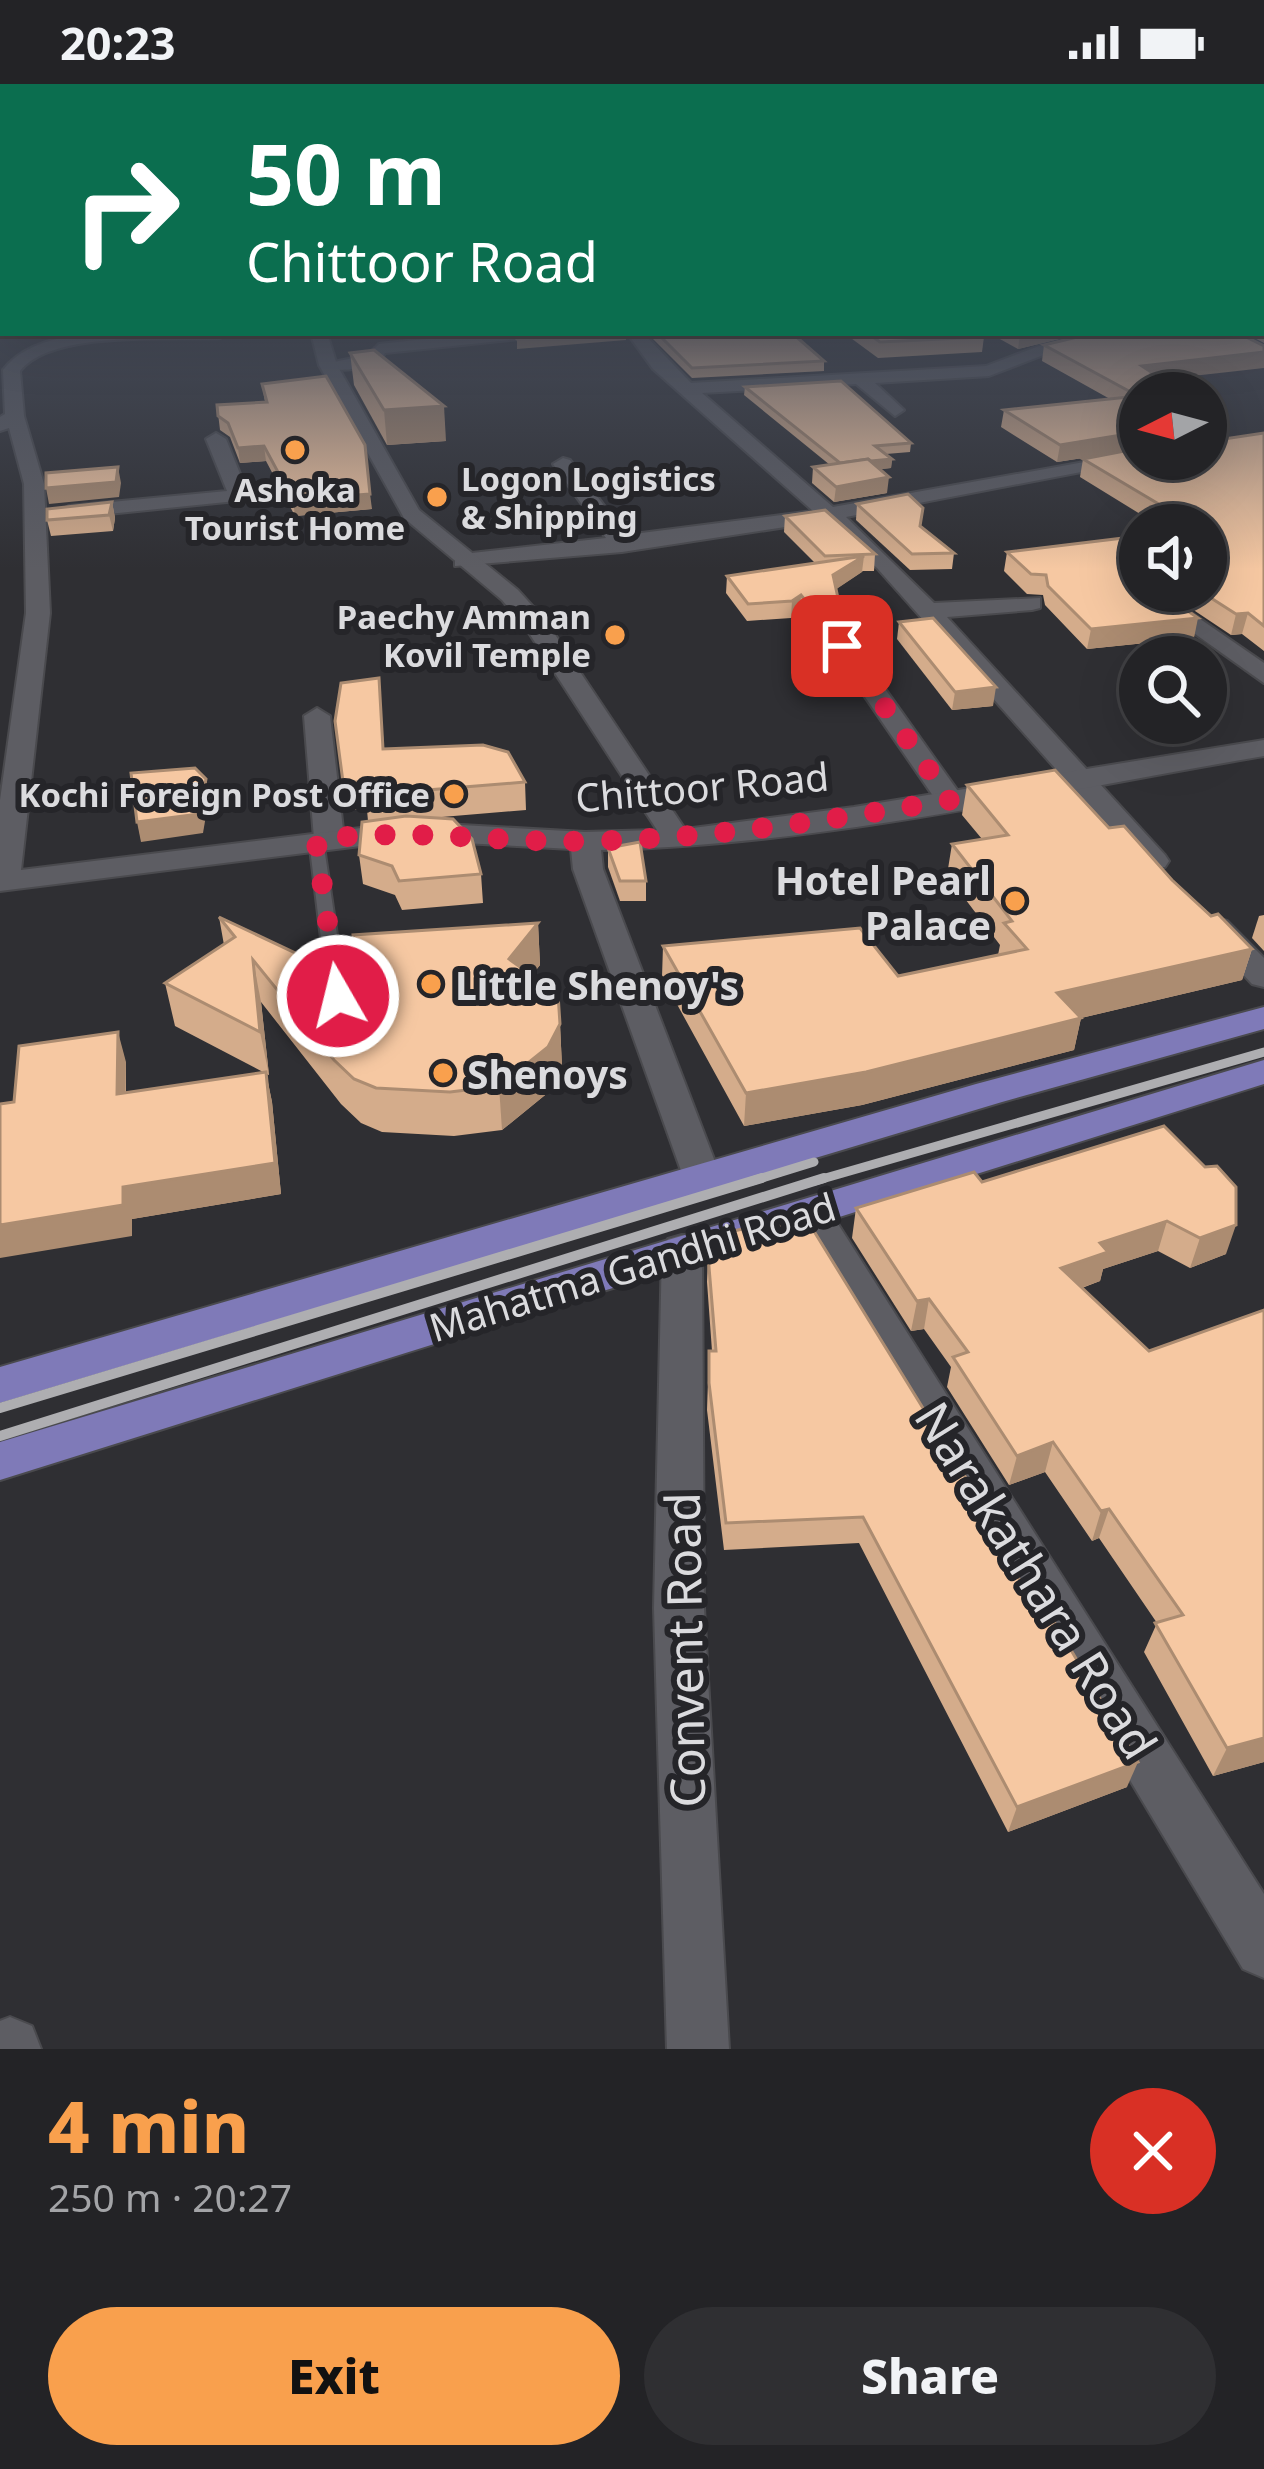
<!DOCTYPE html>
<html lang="en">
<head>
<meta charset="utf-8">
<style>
	body { margin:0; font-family:"Noto Sans",sans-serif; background:#2f2f32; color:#f1f3f6; height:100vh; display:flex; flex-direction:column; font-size:45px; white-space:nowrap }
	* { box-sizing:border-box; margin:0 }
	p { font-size:39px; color:#a3a4a7 }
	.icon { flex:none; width:66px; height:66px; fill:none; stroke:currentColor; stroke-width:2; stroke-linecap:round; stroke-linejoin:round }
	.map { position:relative; height:1965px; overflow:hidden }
	.side { display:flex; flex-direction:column; background:#232326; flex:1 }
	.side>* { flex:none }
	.top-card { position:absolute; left:0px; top:0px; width:1266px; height:252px; box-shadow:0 12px 48px #0002,0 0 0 3px #404043; background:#0b6e4f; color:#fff; overflow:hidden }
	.needle { width:78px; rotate:264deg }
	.tools { position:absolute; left:1119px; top:288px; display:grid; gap:24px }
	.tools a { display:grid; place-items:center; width:108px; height:108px; border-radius:50%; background:#232326; box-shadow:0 12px 48px #0002,0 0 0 3px #404043; font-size:60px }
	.pin { position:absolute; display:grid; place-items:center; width:102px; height:102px; color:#fff; margin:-51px; border-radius:24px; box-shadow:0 6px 18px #0006 }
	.me { position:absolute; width:132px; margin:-66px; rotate:352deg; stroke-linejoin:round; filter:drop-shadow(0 0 9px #0008) }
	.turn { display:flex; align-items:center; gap:42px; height:252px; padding:0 48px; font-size:54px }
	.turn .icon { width:156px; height:156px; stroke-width:2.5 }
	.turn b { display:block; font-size:84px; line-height:102px }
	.round { display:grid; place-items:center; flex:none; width:126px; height:126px; border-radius:63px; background:#2f2f32 }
	.head { display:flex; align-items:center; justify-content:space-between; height:204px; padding:0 48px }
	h1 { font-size:72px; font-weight:800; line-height:90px; color:#f9a04d }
	.cta { display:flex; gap:24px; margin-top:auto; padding:24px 48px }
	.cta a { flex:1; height:138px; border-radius:72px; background:#f9a04d; color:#111; font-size:48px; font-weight:800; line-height:138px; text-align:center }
	.cta a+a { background:#2f2f32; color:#f1f3f6 }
	.status { display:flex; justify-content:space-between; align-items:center; height:84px; padding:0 60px; background:#232326; direction:ltr }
	.status svg { height:33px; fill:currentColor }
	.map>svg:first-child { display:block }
</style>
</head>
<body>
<div class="status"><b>20:23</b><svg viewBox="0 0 49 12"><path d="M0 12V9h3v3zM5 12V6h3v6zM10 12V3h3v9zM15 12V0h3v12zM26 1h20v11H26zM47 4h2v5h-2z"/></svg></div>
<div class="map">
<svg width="1264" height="1965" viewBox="0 0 1264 1965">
	<rect width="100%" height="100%" fill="#2f2f33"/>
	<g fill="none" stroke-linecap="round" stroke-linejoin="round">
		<defs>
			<g id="lane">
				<polygon points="46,249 74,249 49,253"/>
				<polygon points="316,752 323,756 346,912 337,917 328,912 309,756"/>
			</g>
			<g id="street">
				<path d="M482,249H536L528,254L385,269C376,286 334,290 319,281L368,271L379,260Z"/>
				<polygon points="627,249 643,249 691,299 986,282 1042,261 1103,249 1136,249 1046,270 989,292 875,299 904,326 895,332 856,300 702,309 833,423 1140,368 1140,375 1149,375 846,433 934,519 1040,514 1040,524 1032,526 947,533 1165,771 1169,777 1165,783 1143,783 877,484 825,437 622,468 455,482 455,472 463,470 606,454 553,380 563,374 570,376 626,451 813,427 653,285"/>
				<polygon points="216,349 226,355 249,412 246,416 69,434 58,428 69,422 227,407 206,355"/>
				<polygon points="1161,508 1264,579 1264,599 1153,520 1153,510"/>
				<polygon points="842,555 851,557 960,710 964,716 960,722 940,722 830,562"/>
				<polygon points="317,624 330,632 344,754 329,763 314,754 304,632"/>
				<polygon points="1216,834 1227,837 1264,874 1264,903 1252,900 1200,844"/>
				<polygon points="810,1114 824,1118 1264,1810 1264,1894 1243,1885 796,1138 790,1128 796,1118"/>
				<polygon points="10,1933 32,1942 41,1965 0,1965 0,1937"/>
			</g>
			<g id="secondary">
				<path d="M228,249L220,254C171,256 52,246 20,287L24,332L44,400L50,529L21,786L409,738L585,748L657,746L527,546L502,516L404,434L319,281L311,249H327L337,281L419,426L518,506L546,537L685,745L854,723L1264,656V672C1045,709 823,761 601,766L603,785L722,1096L716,1106L702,1110L688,1106L573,785L571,765L409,756L0,807V716L26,529L24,400L9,344L0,347V333L5,330L3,286C43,233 167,249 228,249Z"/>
				<polygon points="682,1151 696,1155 702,1166 704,1524 729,1965 667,1965 654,1524 662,1166 668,1155"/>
			</g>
			<g id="primary">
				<polygon points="1264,923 1264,945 1002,1018 0,1319 0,1283 976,1000"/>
				<polygon points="1264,976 1264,1000 0,1396 0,1358"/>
			</g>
		</defs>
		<!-- lane casing -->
		<use href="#lane" stroke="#4a4a4e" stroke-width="4"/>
		<!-- street casing -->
		<use href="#street" stroke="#4a4a4e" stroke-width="4"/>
		<!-- secondary casing -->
		<use href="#secondary" stroke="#4a4a4e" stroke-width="4"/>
		<!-- primary casing -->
		<use href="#primary" stroke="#4a4a4e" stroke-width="4"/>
		<!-- lane -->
		<use href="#lane" fill="#5d5d63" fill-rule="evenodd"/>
		<!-- street -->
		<use href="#street" fill="#5d5d63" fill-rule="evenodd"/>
		<!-- secondary -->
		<use href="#secondary" fill="#5d5d63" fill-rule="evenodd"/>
		<!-- primary -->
		<use href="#primary" fill="#7f7ab8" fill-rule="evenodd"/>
		<!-- rail-far1 -->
		<g stroke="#aeaeb1" stroke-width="9">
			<polyline points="752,1097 814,1078"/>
			<polyline points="815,1097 1264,968"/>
		</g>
		<!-- rail -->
		<g stroke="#aeaeb1" stroke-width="10">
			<polyline points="0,1324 762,1094"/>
			<polyline points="0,1352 824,1094"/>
		</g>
	</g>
	<!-- wall -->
	<g fill="#d4ac8b">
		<polygon points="1263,210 1264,210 1264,259 1245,249 1263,249"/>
		<polygon points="647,249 792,249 824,277 824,287 692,294"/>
		<polygon points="844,249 978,249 984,253 982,268 878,274"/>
		<polygon points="989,249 1084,249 1018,265"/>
		<polygon points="1044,261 1163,295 1140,309 1140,375 1206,324 1221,335 1217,352 1207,354 1211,357 1264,349 1264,567 1242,550 1231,551 1165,507 1206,507 1206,441 1158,441 1080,393 1083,375 1115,369 1057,378 1001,343 1004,326 1110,315 1042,277"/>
		<polygon points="350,269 446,357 387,361 354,301"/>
		<polygon points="262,300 372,425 295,432 266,377 240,379 230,353 220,346 217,321 265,318"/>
		<polygon points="745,303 911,359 910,368 886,370 892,375 891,384 880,385 887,409 834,418 812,399 813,383 830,381 744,311"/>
		<polygon points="112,418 115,434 113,447 51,452 47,436"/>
		<polygon points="857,420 921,442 954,469 952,485 910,486 856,436"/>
		<polygon points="785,432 875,470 874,487 863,487 836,505 838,514 837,531 803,533 800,528 791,534 747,537 726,509 727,492 815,479 784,448"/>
		<polygon points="1007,468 1140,507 1194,554 1087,565 1045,521 1043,511 1027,510 1004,487"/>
		<polygon points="899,538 993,622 952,626 897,555"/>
		<polygon points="379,594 384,665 525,698 526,726 430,734 481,790 483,819 402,826 395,811 363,800 359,771 368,737 367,726 346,726 335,637"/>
		<polygon points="967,701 1109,744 1252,865 1242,896 1081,934 1074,966 862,1021 744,1042 662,893 663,862 898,892 998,871 1000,861 947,791 952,760 982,755 962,731"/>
		<polygon points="608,764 646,797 646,817 620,817 608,783"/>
		<polygon points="1264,831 1264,867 1252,854 1259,832"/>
		<polygon points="219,833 357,898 538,839 540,881 532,891 560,940 562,983 550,1007 502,1046 454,1052 382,1048 361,1039 341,1020 261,918 269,991 266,990 272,1018 281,1110 132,1135 132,1152 14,1018 126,978 126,1009 263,988 175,942 165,899 224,861"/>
		<polygon points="1164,1042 1226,1170 1190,1184 1158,1167 1103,1185 1100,1197 1082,1204 1149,1267 1264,1226 1264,1678 1213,1692 1144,1568 1157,1539 1099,1454 1092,1457 1045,1388 1009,1401 947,1303 951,1283 924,1245 911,1247 852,1154 856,1124 982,1098"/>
		<polygon points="725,1149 987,1428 984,1438 1127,1703 1008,1748 859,1459 724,1466 707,1326 709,1267 712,1267 707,1198 708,1171 724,1172"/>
	</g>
	<!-- shaded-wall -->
	<g fill="#ac8c71">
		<polygon points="592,249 626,249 626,256 517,265 517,255"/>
		<polygon points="1023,249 1084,249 1018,265 1020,250"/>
		<polygon points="1264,268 1264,284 1139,298 1142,282"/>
		<polygon points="444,322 446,357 387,361 384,326"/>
		<polygon points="1221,335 1217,352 1206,354 1206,338"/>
		<polygon points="1140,348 1140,365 1057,378 1060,361"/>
		<polygon points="264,362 266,377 240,379 238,364"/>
		<polygon points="892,375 891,384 842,390 842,381"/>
		<polygon points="118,383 121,399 119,413 49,420 46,404"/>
		<polygon points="889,393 887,409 834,418 836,403"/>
		<polygon points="370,410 372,425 295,432 293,416"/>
		<polygon points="112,418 115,434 113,447 109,431"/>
		<polygon points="864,472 862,488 832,508 833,491"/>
		<polygon points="801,511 800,528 791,534 792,517"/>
		<polygon points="1248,529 1242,550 1231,551 1236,530"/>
		<polygon points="1198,534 1194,554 1087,565 1091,545"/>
		<polygon points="996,603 993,622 952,626 955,608"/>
		<polygon points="206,695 209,714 203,749 141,758 137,738"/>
		<polygon points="538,839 540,881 511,917 509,875"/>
		<polygon points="1252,865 1242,896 1081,934 1074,966 862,1021 744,1042 746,1009 1057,909"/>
		<polygon points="253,876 261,918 269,991 260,948"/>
		<polygon points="560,940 562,983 550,1007 502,1046 499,1002"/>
		<polygon points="118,948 126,978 125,1041 117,1010"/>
		<polygon points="266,988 272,1018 281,1110 132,1135 132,1152 0,1174 0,1141 123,1103"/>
		<polygon points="1167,1137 1158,1167 1103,1185 1100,1197 1053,1214 1061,1184 1100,1159"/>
		<polygon points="1236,1141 1226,1170 1190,1184 1200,1154"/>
		<polygon points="929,1215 924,1245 911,1247 917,1217"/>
		<polygon points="1053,1358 1045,1388 1009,1401 1017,1372"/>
		<polygon points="1109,1425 1099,1454 1092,1457 1101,1427"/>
		<polygon points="1264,1654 1264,1678 1213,1692 1227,1664"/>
		<polygon points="1138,1678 1127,1703 1008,1748 1017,1723"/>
	</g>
	<!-- building -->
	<g fill="#f6c8a2" stroke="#ac8c71" stroke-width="3">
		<polygon points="525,249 592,249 517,255 513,251"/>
		<polygon points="657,249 792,249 824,277 692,284"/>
		<polygon points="867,249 978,249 984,253 880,258"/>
		<polygon points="1094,249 1238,249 1264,262 1264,268 1142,282 1183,309 1140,309 1140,348 1060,361 1004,326 1138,312 1044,261"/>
		<polygon points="374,266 444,322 384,326 350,269"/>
		<polygon points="326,292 365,361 370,410 293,416 264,362 238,364 228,339 218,332 217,321 267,318 262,300"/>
		<polygon points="841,297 911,359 875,362 892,375 871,377 868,375 840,379 745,303"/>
		<polygon points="1206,324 1221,335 1206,338 1206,344"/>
		<polygon points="1264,349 1264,542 1248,529 1236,530 1200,507 1206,507 1206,441 1194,441 1083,375 1140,364 1140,375 1206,375 1206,353 1211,357"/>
		<polygon points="868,375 889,393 836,403 813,383"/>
		<polygon points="118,383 116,398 46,404 46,389"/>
		<polygon points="908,410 923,424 920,442 954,469 912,470 857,420"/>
		<polygon points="112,418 109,431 47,436 47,425"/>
		<polygon points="825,426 875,470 825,472 785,432"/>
		<polygon points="1140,452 1140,507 1159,507 1198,534 1091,545 1048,502 1046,491 1031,490 1007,468"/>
		<polygon points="864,472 833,491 838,514 805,516 801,511 792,517 748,520 727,492"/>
		<polygon points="933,534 996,603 955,608 899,538"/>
		<polygon points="379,594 383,665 483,661 508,668 525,698 365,711 366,698 343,698 335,637 341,599"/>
		<polygon points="195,684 206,695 199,730 137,738 131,689"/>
		<polygon points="1055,686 1109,744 1124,742 1172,796 1211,832 1218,830 1252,865 1057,909 1081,934 866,988 746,1009 663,862 860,844 898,892 1027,865 1004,839 1012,837 952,760 1008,751 967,701"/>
		<polygon points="406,732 453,735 472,755 481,790 399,797 392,782 359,771 362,738"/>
		<polygon points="640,758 646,797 620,797 608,764"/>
		<polygon points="219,833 357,898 353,851 538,839 509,875 558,910 560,940 548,963 499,1002 450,1008 376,1004 354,995 334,976 253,876 260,948 165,899 235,853"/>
		<polygon points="118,948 117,1010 266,988 275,1079 123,1103 123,1121 0,1141 0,1020 14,1018 19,962"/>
		<polygon points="1164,1042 1205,1083 1217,1082 1236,1103 1236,1141 1200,1154 1167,1137 1100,1159 1108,1168 1061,1184 1149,1267 1264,1226 1264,1654 1227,1664 1155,1539 1183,1531 1109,1425 1101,1427 1053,1358 1017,1372 953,1273 968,1268 929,1215 917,1217 856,1124 974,1088 982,1098"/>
		<polygon points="804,1131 987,1428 980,1430 1039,1528 1047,1526 1138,1678 1017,1723 863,1433 726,1439 709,1299 709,1267 716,1267 708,1171 730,1172 725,1149"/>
	</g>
	<!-- sky -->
	<linearGradient id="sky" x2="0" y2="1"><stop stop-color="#1a1a1c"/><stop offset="0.43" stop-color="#474d5b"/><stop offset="1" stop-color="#474d5b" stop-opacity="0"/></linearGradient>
	<rect width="1264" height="485" fill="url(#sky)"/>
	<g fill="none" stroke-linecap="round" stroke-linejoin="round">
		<!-- route -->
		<path stroke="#e11d48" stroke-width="21" stroke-dasharray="0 37.8" d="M338,912L316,756C416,742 496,760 593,757C713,754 831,736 950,716L842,562"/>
	</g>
	<!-- markers -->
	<g fill="#f9a04d" stroke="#252529" stroke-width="4.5">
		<circle cx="295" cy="366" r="12"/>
		<circle cx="437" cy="413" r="12"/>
		<circle cx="615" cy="551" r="12"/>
		<circle cx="454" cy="710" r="12"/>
		<circle cx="1015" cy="817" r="12"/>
		<circle cx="431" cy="900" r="12"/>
		<circle cx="443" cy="989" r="12"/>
	</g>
	<g text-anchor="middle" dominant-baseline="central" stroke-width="12" stroke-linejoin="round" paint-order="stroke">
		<!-- far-poi labels -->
		<g font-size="33" font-weight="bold" fill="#dbdbde" stroke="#252529" text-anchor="end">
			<text x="461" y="394" text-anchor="start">Logon Logistics<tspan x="461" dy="38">&amp; Shipping</tspan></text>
			<text x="295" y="405" text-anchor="middle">Ashoka<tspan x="295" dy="38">Tourist Home</tspan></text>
			<text x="591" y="532">Paechy Amman<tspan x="591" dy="38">Kovil Temple</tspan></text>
			<text x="430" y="710">Kochi Foreign Post Office</text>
		</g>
		<!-- street labels -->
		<g font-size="39" fill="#dbdbde" stroke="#252529">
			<text transform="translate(702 702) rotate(-5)">Chittoor Road</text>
			<text transform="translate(632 1182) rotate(-17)">Mahatma Gandhi Road</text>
		</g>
		<!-- poi labels -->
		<g font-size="39" font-weight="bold" fill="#dbdbde" stroke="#252529" text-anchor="start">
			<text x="991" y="795" text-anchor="end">Hotel Pearl<tspan x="991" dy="45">Palace</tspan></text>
			<text x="455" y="900">Little Shenoy's</text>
			<text x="467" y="989">Shenoys</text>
		</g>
		<!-- near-street labels -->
		<g font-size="48" fill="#dbdbde" stroke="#252529">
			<text transform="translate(1037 1496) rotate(58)">Narakathara Road</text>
			<text transform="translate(684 1566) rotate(-91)">Convent Road</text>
		</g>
	</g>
</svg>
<div class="tools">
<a><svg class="needle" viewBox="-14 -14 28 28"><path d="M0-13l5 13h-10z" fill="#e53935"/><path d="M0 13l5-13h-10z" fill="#a3a4a7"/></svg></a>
<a><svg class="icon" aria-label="sound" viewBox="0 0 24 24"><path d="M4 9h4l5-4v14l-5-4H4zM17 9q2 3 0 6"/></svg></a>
<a><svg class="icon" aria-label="search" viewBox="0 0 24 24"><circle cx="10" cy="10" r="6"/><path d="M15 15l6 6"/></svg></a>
</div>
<div class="pin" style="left:842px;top:562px;background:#d93025"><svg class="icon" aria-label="arrive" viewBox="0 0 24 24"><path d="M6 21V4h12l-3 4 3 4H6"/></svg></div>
<svg class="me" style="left:338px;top:912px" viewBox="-20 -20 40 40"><circle r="17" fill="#e11d48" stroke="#fff" stroke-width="3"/><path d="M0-11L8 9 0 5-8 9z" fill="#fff"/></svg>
<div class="top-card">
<div class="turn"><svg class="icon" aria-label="right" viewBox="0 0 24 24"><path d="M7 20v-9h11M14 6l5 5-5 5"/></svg><div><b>50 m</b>Chittoor Road</div></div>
</div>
</div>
<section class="side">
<div class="head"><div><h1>4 min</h1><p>250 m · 20:27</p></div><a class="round" style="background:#d93025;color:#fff"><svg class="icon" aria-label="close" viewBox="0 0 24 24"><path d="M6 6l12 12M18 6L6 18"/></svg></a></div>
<div class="cta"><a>Exit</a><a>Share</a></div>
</section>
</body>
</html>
